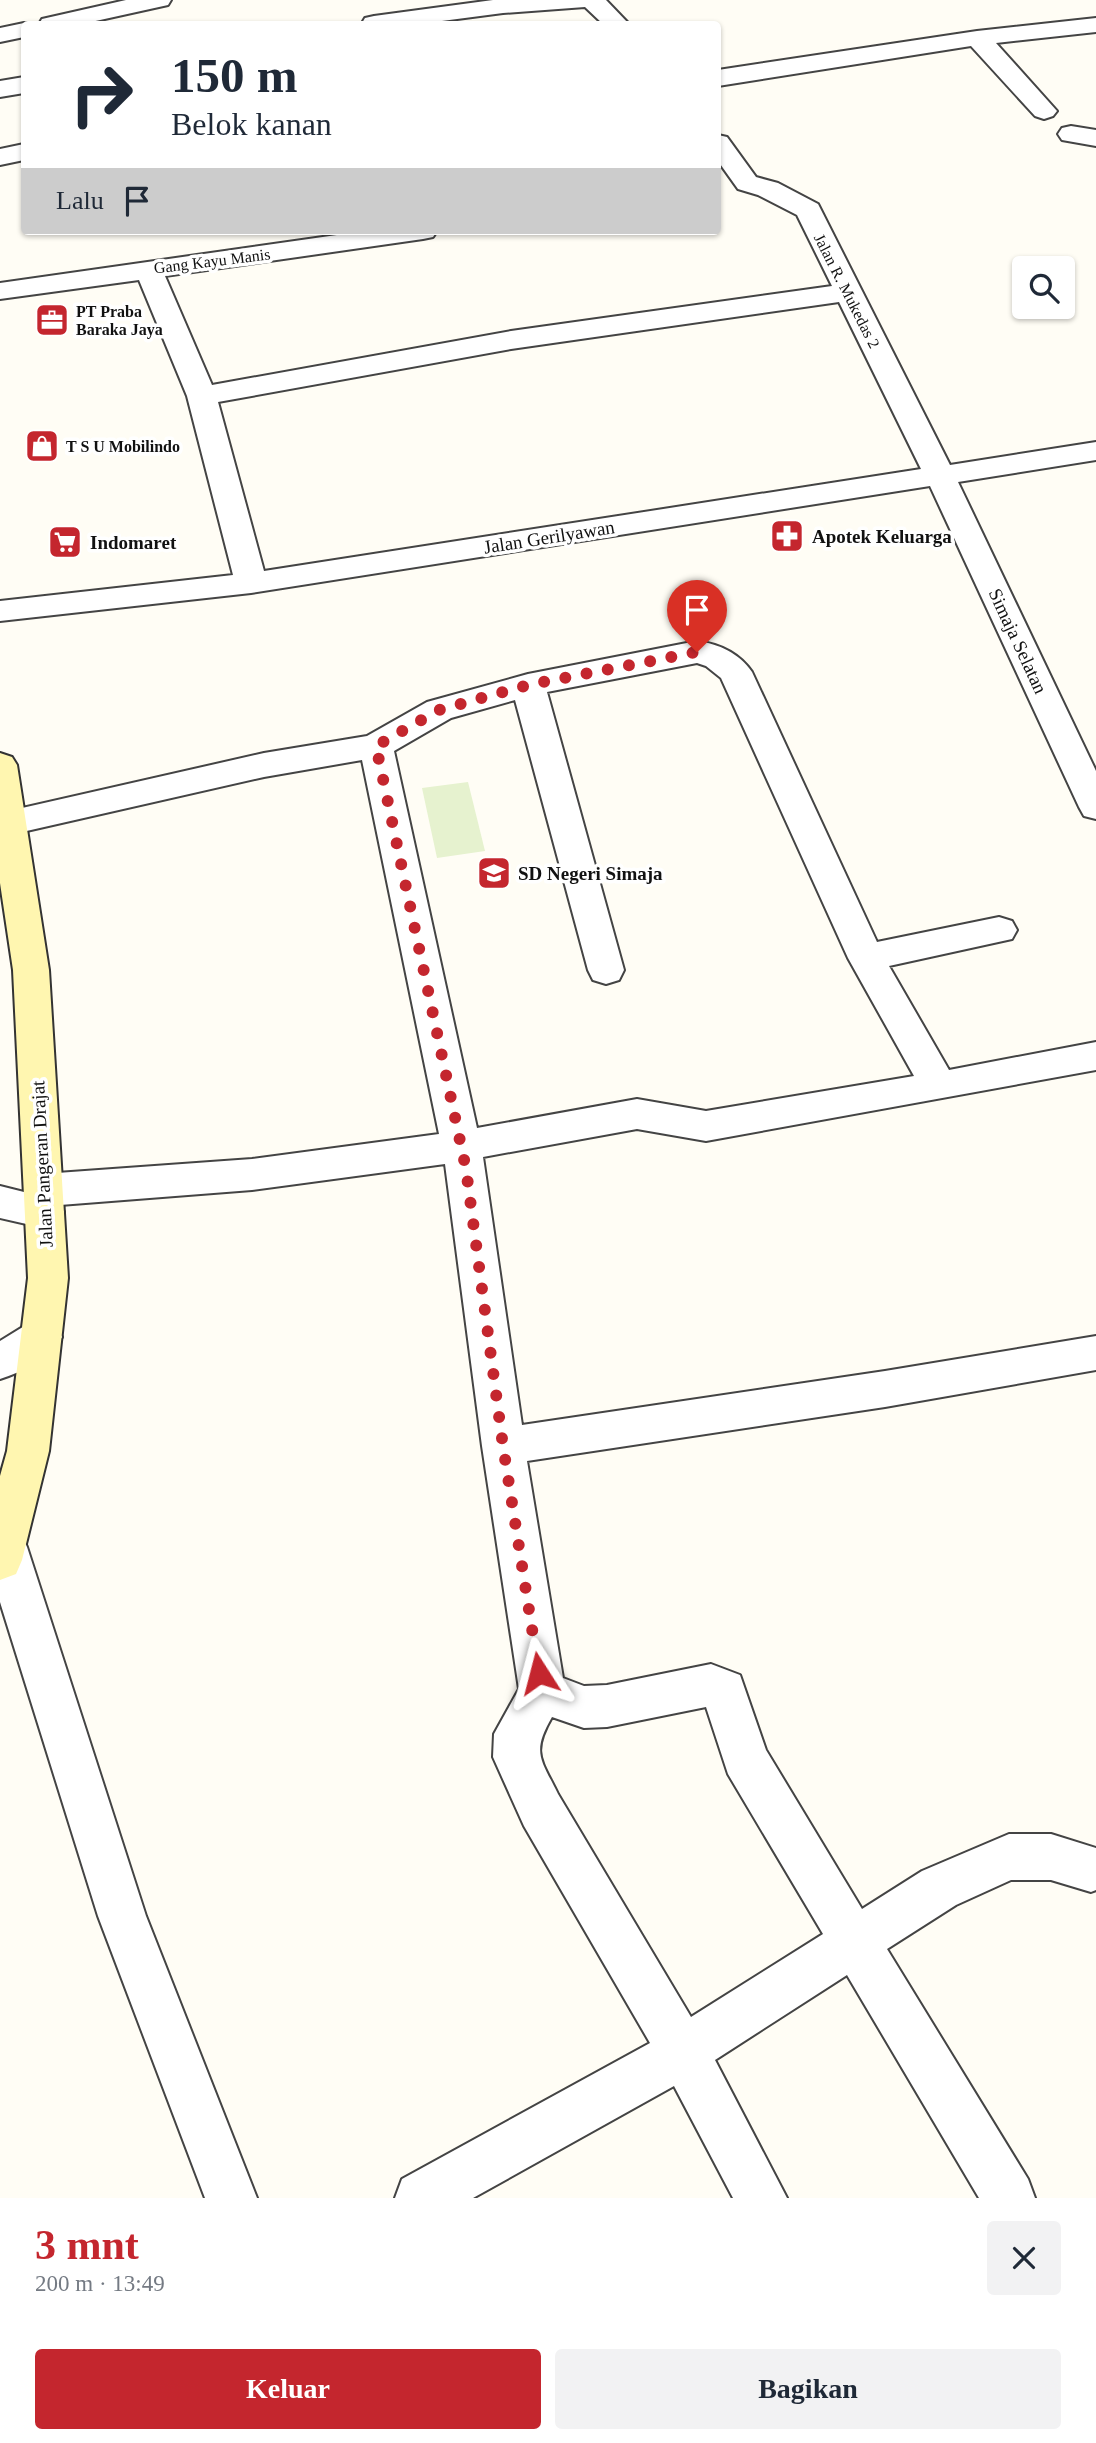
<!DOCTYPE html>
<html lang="id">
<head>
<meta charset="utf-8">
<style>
	body { margin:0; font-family:"Times New Roman",serif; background:#f2f2f3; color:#1f2937; height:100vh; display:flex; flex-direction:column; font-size:26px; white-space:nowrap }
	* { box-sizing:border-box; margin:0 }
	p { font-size:23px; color:#747a83 }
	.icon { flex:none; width:38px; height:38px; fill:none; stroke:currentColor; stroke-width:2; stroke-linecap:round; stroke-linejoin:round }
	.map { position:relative; height:2198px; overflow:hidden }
	.side { display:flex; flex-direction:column; background:#fff; flex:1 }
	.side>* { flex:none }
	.hud { position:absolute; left:21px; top:21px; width:700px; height:214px; border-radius:7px; box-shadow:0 2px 5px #0004; background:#fff; color:#1f2937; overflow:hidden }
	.fabs { position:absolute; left:1012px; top:256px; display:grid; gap:14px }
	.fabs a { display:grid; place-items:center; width:63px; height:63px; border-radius:7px; background:#fff; box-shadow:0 2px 5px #0004; font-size:35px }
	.pin { position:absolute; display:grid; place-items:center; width:60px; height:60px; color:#fff; margin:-72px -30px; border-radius:50% 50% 50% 0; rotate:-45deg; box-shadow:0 0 7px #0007 }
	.pin .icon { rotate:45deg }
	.me { position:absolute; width:77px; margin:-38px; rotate:351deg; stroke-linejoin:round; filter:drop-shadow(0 0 5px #0008) }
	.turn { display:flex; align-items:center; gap:24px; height:147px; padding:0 35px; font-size:32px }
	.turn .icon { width:91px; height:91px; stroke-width:2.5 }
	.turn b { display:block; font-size:49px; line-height:60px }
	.then { display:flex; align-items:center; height:66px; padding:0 35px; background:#0003; gap:14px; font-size:26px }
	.round { display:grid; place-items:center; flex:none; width:74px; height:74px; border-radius:7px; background:#f2f2f3 }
	.headline { display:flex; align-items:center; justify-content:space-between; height:119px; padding:0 35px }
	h1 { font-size:42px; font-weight:600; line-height:52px; color:#c4262e }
	.button { display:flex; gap:14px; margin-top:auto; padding:14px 35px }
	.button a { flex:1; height:80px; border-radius:7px; background:#c4262e; color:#fff; font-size:28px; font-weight:600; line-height:80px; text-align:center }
	.button a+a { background:#f2f2f3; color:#1f2937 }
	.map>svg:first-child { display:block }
</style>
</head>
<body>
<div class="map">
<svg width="1096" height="2198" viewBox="0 0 1096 2198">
	<rect width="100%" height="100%" fill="#fffdf5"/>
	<!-- pitch -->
	<polygon fill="#e6f2cf" points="468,782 485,851 437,858 422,788"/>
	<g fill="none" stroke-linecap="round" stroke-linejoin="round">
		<defs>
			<g id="street">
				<polygon points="126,0 171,0 168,5 82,24 39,24 42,19"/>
				<polygon points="493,0 606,0 629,24 603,24 585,7 503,13 419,24 362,23 365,18 374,16"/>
				<polygon points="1096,18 1096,32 996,43 1057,111 1053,116 1044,119 1035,116 971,46 718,86 718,70 977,31"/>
				<polygon points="24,23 32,24 24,24 24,37 0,42 0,28"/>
				<polygon points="24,77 24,93 0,97 0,81"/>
				<polygon points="1071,126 1096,130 1096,146 1062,140 1058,134 1062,128"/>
				<path d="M718,135L727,137L756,177L778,183L818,204L950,465L1096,442V460L958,482L1096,771V819L1084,816L1079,807L930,486L251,593L0,621V601L233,575L187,396L139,280L0,299V283L365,231H437L433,237L423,239L165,276L212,385L511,331L832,286L797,215L758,195L738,189L718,161ZM839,302L921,469L264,571L218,402L511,349Z"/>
				<polygon points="24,144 24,160 0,165 0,149"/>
				<path d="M697,641C719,644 739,653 752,672L877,942L999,917L1012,921L1017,930L1012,939L889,966L949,1070L1096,1042V1070L706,1141L637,1129L483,1157L522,1425L885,1371L1096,1336V1370L885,1407L527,1461L563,1678L584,1686L607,1685L711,1664L740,1675L766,1750L862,1909L922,1871L1009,1834H1051L1096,1848V1890L1091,1892L1051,1880H1011L956,1905L887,1949L1028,2179L1035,2198H979L847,1975L715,2060L787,2198H733L674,2086L473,2198H395L402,2179L650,2043L524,1826L493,1757L494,1734L519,1689L482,1446L445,1164L252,1190L60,1205L64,1212L58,1223L44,1228L0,1218V1186L24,1192L29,1179L43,1174L252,1159L439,1134L362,760L264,777L9,835L0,833V813L264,753L367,736L427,702L528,674ZM697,663L706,666L721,678L848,958L914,1076L706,1111L637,1099L477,1128L394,751L451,718L515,700L588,970L593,980L606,984L619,980L624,970L547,692ZM706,1707L728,1774L823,1934L691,2017L558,1794C541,1759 531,1753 552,1717L584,1728L607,1727Z"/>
				<path d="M41,1320L56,1325L62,1337C51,1358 22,1372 0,1379V1341L26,1325Z"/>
				<polygon points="5,1528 21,1533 27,1547 146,1916 257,2198 205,2198 98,1916 0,1602 0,1529"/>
			</g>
			<polygon id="secondary" points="0,753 12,757 17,765 49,970 68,1278 49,1451 22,1560 16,1574 0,1580 0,1476 7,1451 28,1278 13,970 0,883"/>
		</defs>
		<!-- street casing -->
		<use href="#street" stroke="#444" stroke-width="4"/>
		<!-- secondary casing -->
		<use href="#secondary" stroke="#333" stroke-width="4"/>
		<!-- street -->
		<use href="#street" fill="#fff" fill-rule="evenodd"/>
		<!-- secondary -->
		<use href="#secondary" fill="#fff6b0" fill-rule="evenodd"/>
	</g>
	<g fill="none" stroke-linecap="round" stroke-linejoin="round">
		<!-- route -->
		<polyline stroke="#c4262e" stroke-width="12" stroke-dasharray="0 21.6" points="539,1673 503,1446 466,1169 376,746 439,710 528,685 697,652"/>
	</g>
	<!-- icons -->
	<defs>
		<symbol id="office-square" viewBox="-11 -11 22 22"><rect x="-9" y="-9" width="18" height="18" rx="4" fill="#c4262e" stroke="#fff"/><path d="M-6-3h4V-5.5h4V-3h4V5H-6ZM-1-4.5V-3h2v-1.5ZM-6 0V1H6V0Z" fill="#fff"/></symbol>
		<symbol id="shop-square" viewBox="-11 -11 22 22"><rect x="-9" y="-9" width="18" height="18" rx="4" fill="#c4262e" stroke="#fff"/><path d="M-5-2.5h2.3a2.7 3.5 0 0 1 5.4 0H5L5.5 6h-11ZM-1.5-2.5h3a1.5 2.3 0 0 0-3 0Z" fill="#fff"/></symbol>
		<symbol id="pharmacy-square" viewBox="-11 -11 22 22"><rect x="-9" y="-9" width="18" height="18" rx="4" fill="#c4262e" stroke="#fff"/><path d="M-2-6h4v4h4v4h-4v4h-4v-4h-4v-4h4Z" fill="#fff"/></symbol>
		<symbol id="supermarket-square" viewBox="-11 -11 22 22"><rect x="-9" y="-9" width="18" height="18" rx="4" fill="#c4262e" stroke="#fff"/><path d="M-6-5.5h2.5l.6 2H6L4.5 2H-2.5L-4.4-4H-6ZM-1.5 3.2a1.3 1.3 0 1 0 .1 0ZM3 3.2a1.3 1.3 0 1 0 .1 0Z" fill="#fff"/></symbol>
		<symbol id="school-square" viewBox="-11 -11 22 22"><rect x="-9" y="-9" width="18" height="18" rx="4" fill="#c4262e" stroke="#fff"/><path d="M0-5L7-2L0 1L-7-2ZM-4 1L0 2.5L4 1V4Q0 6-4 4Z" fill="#fff"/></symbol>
	</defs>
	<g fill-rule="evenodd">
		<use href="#office-square" x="33" y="301" width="38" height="38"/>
		<use href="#shop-square" x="23" y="427" width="38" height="38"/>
		<use href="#pharmacy-square" x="768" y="517" width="38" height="38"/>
		<use href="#supermarket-square" x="46" y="523" width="38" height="38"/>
		<use href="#school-square" x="475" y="854" width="38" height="38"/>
	</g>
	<g text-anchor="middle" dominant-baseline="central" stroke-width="7" stroke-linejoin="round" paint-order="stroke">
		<!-- far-street labels -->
		<g font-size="16" fill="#111" stroke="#fff">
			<text transform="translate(212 261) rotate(-7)">Gang Kayu Manis</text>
			<text transform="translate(847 291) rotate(63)">Jalan R. Mukedas 2</text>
		</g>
		<!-- far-poi labels -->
		<g font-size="16" font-weight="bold" fill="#111" stroke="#fff" text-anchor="start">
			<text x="76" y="311">PT Praba<tspan x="76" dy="18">Baraka Jaya</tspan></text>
			<text x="66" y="446">T S U Mobilindo</text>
		</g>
		<!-- poi labels -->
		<g font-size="19" font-weight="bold" fill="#111" stroke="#fff" text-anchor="start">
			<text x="812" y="536">Apotek Keluarga</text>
			<text x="90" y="542">Indomaret</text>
			<text x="518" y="873">SD Negeri Simaja</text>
		</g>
		<!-- street labels -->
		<g font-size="19" fill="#111" stroke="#fff">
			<text transform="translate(549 537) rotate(-9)">Jalan Gerilyawan</text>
			<text transform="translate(1018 641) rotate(65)">Simaja Selatan</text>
			<text transform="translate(42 1164) rotate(-93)">Jalan Pangeran Drajat</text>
		</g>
	</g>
</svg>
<div class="fabs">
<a><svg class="icon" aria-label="search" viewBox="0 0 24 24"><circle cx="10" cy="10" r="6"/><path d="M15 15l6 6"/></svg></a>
</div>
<div class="pin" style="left:697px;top:652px;background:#d93025"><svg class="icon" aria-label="arrive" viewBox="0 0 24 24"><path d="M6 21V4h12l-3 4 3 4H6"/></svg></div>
<svg class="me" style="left:539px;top:1673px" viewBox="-20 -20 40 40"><path d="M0-17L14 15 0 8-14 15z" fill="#c4262e" stroke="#fff" stroke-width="4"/></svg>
<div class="hud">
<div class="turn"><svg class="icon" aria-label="right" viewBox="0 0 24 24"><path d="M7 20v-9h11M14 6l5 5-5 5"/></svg><div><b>150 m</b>Belok kanan</div></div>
<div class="then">Lalu<svg class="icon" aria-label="arrive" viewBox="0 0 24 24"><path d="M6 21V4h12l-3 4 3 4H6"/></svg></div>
</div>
</div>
<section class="side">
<div class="headline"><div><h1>3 mnt</h1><p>200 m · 13:49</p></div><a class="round"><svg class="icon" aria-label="close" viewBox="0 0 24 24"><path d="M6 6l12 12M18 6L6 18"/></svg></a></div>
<div class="button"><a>Keluar</a><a>Bagikan</a></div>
</section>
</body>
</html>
